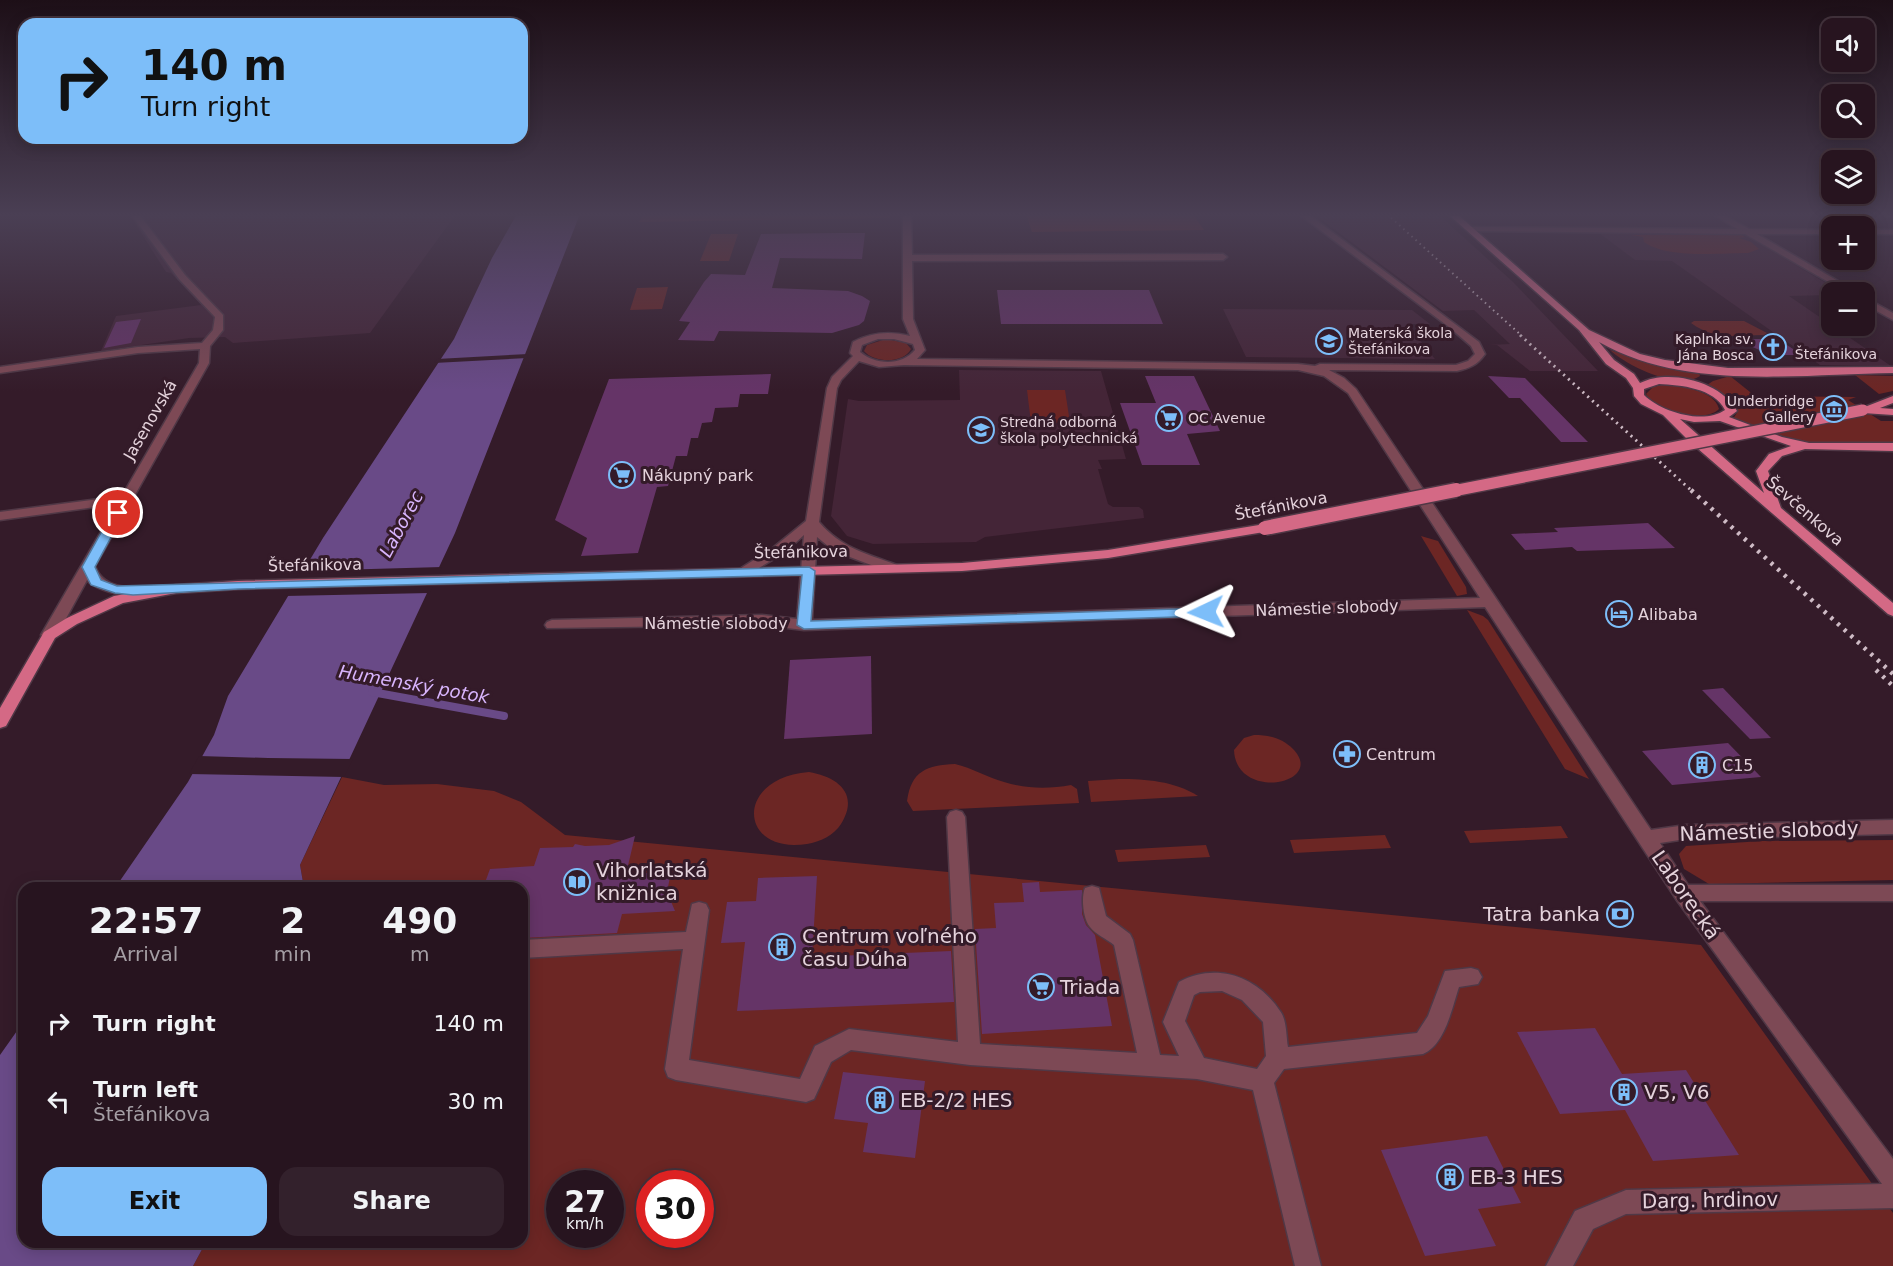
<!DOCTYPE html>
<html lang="en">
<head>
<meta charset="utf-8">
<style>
	body { margin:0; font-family:"DejaVu Sans",sans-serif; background:#33212c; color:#f1f3f6; height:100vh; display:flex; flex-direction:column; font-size:22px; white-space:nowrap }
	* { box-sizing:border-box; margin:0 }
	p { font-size:20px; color:#a49ea4 }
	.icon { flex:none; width:33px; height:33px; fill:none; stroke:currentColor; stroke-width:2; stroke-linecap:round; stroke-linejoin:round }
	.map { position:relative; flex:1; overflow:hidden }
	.panel { position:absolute; left:18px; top:882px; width:510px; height:366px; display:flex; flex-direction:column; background:#27141f; border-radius:18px; box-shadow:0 3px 15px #0003,0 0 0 2px #43333d }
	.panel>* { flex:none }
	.top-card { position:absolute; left:18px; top:18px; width:510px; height:126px; border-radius:18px; box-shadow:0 3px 15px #0003,0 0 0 2px #43333d; background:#7dbef9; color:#111; overflow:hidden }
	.buttons { position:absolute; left:1821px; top:18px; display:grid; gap:12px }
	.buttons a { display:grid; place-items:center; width:54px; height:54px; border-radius:12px; background:#27141f; box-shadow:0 3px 15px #0003,0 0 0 2px #43333d; font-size:30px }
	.speed { position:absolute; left:546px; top:1170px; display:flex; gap:12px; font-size:30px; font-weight:700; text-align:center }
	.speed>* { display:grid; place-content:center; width:78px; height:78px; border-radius:50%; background:#27141f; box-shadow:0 3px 15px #0003,0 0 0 2px #43333d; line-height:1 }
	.speed small { font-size:15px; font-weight:400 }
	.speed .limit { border:9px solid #d22; background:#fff; color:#111 }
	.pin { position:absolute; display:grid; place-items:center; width:51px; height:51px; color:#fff; margin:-26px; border:3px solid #fff; border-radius:50%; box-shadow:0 2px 6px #0007 }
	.me { position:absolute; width:66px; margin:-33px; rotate:268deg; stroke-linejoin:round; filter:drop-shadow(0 0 4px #0008) }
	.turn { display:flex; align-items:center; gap:21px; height:126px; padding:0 24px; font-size:27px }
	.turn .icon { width:78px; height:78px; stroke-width:2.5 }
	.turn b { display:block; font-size:42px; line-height:51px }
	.eta { display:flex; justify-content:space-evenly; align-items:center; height:102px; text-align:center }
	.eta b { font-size:36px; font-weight:600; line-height:42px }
	.primary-button { display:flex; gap:12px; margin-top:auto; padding:12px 24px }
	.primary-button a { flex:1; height:69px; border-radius:18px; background:#7dbef9; color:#111; font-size:24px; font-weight:600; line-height:69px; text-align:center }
	.primary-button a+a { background:#33212c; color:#f1f3f6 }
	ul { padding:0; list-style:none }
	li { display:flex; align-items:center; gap:18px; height:78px; padding:0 24px }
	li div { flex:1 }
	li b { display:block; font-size:22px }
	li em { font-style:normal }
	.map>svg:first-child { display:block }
</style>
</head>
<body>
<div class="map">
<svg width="1893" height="1266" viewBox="0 0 1893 1266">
	<rect width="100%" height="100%" fill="#341b29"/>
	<!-- built -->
	<g fill="#442537">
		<polygon points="129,214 456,214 370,333 233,343 225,337 189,338 101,351 116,316 201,305 171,273 166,272"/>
		<polygon points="1314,214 1438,214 1513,282 1598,371 1530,371 1497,345 1488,345 1510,344 1474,310 1443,311"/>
		<polygon points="1599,233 1745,235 1841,292 1832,292 1831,295 1789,296 1891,366 1820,365 1672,261 1635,260"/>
		<polygon points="1223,309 1412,310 1430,324 1407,324 1435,359 1246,357"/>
		<polygon points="959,370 1101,371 1126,459 1098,460 1102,469 1098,469 1108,504 1113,507 1139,507 1143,510 1144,518 985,537 976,542 873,544 847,536 831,516 848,399 859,401 960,400"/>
	</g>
	<!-- green -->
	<g fill="#6c2624" fill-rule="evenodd">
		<polygon points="644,214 890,214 890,218 639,222"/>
		<polygon points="1026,214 1193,214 1204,230 1032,232"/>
		<polygon points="711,234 738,234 729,261 700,261"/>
		<path d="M1631,235H1741L1745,237L1739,238L1751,242L1759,249L1748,253C1719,253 1668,259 1644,242L1643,237Z"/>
		<polygon points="668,287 662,309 630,310 637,288"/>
		<path d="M1694,321H1744L1767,333L1764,335C1735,335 1716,341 1691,323Z"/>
		<path d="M886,339L906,343L911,349C903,364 874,363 864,351L867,345Z"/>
		<path d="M1610,350L1656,365L1699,373L1700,376C1679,391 1627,366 1610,350Z"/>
		<polygon points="1855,375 1893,376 1893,391 1879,394"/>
		<polygon points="1730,376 1755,396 1856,397 1848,400 1881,421 1893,421 1893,443 1804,442 1779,436 1733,419 1738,411 1734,403 1725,397 1704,387 1713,381"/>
		<path d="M1662,385C1678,386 1714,389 1719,409C1705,424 1655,411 1646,394L1653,387Z"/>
		<polygon points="1027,390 1065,390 1070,423 1031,423"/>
		<polygon points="1421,536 1438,541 1466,587 1467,594 1457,596"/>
		<polygon points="1467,610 1483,616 1488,620 1589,779 1565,769"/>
		<path d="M1254,735C1269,735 1282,738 1293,749C1327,784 1236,802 1234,750L1244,738Z"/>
		<path d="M955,764C972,768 987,777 1004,782C1026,789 1049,789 1071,785L1077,789L1079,803L913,811L907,801C911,771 927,765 955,764Z"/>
		<path d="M809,772C837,777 860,793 841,824C834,835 820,842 807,844C739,855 733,778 809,772Z"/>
		<path d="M342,777L384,785L437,784L494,791L521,802L565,835L1701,945L1893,1213V1266H193L206,1242H522V888H304L300,865ZM560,1184H610V1234H560ZM650,1184H700V1234H650Z"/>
		<path d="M1119,779C1146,779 1174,781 1198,796L1091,802L1088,781Z"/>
		<polygon points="1561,826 1568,838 1470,843 1464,831"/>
		<polygon points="1385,835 1391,848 1294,853 1290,840"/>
		<polygon points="1893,840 1893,880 1709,884 1684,869 1679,854 1686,846 1762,841"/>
		<polygon points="1206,845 1210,857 1118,862 1115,850"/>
	</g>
	<!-- water -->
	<g fill="#694a87">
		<polygon points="517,214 580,214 455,533 300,865 304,888 115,888 188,782 214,735 228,696 323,538 454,339 492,258"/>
		<polygon points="24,1021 24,1242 206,1242 193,1266 0,1266 0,1055"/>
	</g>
	<!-- pier -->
	<g fill="#341b29">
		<polygon points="528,354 527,358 434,363 437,359"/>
		<polygon points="442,567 430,593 285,596 300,571"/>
		<polygon points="199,756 268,758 353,759 344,777 189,774"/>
	</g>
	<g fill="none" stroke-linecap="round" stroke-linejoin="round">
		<!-- stream -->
		<polyline stroke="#694a87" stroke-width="8" points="372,692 504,716"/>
	</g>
	<!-- building -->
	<g fill="#653467">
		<polygon points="840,233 865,233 862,259 780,258 772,288 848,291 862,296 870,301 864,321 859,325 832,333 719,331 714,341 678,340 690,322 679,321 704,282 711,274 745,275 761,234"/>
		<polygon points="997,290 1149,290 1163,324 1001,324"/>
		<polygon points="141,319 131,343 104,348 116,322"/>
		<polygon points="1734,339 1778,339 1802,355 1771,355"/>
		<polygon points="771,374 768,394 740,394 738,407 715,408 712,422 702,423 698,438 691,438 687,456 676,456 668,486 657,487 638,553 581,556 587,538 555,520 609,379"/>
		<polygon points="1145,376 1194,376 1220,431 1187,434 1200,465 1142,465 1120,403 1156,403"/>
		<polygon points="1488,376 1525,378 1588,442 1561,442 1520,398 1509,398"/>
		<polygon points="1648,523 1675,548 1577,551 1572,547 1525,550 1511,534 1558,532 1554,528"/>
		<polygon points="871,656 872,734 784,739 790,660"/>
		<polygon points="1723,688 1771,738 1750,739 1702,690"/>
		<polygon points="1728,743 1761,777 1672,785 1642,751"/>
		<polygon points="635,836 626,874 671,872 667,892 675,911 622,914 617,933 522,938 522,888 483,888 490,869 534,866 540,848 573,847 575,844 585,846 609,845"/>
		<polygon points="817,876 812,957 951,951 954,1002 737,1011 745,942 721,943 727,902 756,901 758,878"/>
		<polygon points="1039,882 1040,892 1082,890 1082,914 1086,925 1095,935 1112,1026 982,1034 975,929 996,928 994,903 1024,902 1022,883"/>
		<polygon points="1595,1028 1622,1074 1686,1070 1739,1155 1653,1161 1625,1110 1560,1114 1517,1032"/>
		<polygon points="843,1072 925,1081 915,1158 863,1152 868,1123 834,1119"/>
		<polygon points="1487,1136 1521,1203 1478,1209 1496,1246 1425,1256 1381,1150"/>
	</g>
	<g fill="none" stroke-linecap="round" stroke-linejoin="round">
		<defs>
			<g id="minor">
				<path d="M131,214H139L185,275L223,315V330L210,346L209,363L95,566C105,594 139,586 164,586L171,590C159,603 99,595 87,580L57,635L49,640L41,635L117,504L0,520V512L122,496L199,363L200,349L138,353L0,373V367L138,347L202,343L213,330L215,317L179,279Z"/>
				<path d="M903,214H911L912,255L1223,254L1227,257L1223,260L912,261L913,319L925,350L917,359L1298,364L1315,366L1320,364L1456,365L1468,361L1475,354L1471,346L1449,327L1299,214H1308L1479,342L1485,354C1477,365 1470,368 1457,371L1329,370L1344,378L1356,389L1651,830L1686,825L1893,820V834L1686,839L1660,843L1688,885H1893V901H1700L1893,1159V1208L1626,1214L1593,1229L1573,1266H1546L1575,1211L1626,1190L1882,1184L1676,899L1485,607L804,630L762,625L547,628L545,625L547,622L552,620L762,615L797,619L804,535L784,553L747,575L742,576L735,572L774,547L806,521L827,388L832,377L853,356L850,353L853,342C872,332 890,331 910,336L903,319ZM878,339H894L913,344L915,350C902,366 875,365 860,352L862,345ZM859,361L879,367L904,365L1298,370L1324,376L1348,393L1480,598L812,620L817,537L834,551L887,571L892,572L899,568L897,565C865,553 841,548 819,522L837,388L841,380Z"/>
				<polygon points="1713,214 1722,214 1749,229 1832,230 1832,234 1757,234 1857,292 1846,292 1745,234 1470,231 1466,229 1470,227 1737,229"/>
				<polygon points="1882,214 1893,214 1893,219"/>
				<rect x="1864" y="230" width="29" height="4"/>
				<polygon points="1864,297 1893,313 1893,320 1864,304"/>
				<path d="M956,810L962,812L965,817L980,1044L1137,1053L1114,945C1107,939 1095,934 1090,927C1083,919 1081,897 1085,888L1092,886L1099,888L1106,916L1130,934L1133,940L1160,1055L1179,1056L1163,1022L1179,982C1216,962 1257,976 1280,1011C1287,1020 1286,1036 1288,1047L1417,1033L1428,1016L1445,971L1471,968L1478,970L1482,977L1478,984L1459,987C1452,1008 1445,1045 1423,1054L1284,1069L1274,1083L1321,1266H1295L1253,1090L1197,1079L970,1065L851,1050L831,1062L814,1099L806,1102L676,1080L668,1077L665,1069L683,949L522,958V940L686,932L692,904L699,902L706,904L709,910L689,1060L800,1079L815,1046L849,1029L958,1042L947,817L950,812ZM1222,991L1242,1000L1263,1022L1266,1056L1257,1069L1204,1058L1185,1021L1194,995L1200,992Z"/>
			</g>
			<g id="major">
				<path d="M1448,214H1457L1589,330L1640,354L1665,360L1728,368L1893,367V373C1797,374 1685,391 1599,342L1614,360L1634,374L1640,383C1669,368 1722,382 1737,411L1729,417L1782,437L1809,443H1893V451L1805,449L1782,456L1768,471L1781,508L1893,603V616L1888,614L1689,441L1663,415L1641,404L1634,396L1633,388L1626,378L1606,364L1579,330ZM1659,384C1681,385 1714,388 1725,410C1704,425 1661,412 1644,395V389ZM1680,419L1694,422L1720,421L1791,446L1769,454L1756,471L1764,493Z"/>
				<polygon points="1893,396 1893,403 1880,408 1893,409 1893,415 1863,413 1857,410"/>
				<polygon points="1265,524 1272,528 1270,531 1108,558 962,571 238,589 176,593 123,603 77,624 55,638 6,726 0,728 0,708 44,632 67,618 114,596 176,585 238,581 962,563 1108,550"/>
			</g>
		</defs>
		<!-- minor casing -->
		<use href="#minor" stroke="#503846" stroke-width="3"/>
		<!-- major casing -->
		<use href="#major" stroke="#503846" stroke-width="3"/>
		<!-- minor -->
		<use href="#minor" fill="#7d4955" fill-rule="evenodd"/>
		<!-- major -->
		<use href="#major" fill="#d46985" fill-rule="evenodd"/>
		<!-- rail-far2 -->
		<polyline stroke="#cebbc5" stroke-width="2" stroke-dasharray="1.5 4" stroke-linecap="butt" points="1387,214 1522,336"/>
		<!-- rail-far1 -->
		<polyline stroke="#cebbc5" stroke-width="3" stroke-dasharray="2 4.5" stroke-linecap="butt" points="1520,335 1693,492"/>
		<!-- rail -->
		<g stroke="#cebbc5" stroke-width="4.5" stroke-dasharray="3 6" stroke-linecap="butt">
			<polyline points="1691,490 1893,674"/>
			<polyline points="1876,670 1893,686"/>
		</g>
		<defs>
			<polyline id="major-bridge-far1" points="1448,492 1863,410"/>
			<polyline id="major-bridge" points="1265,528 1456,490"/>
		</defs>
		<!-- major-bridge-far1 casing -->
		<use href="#major-bridge-far1" stroke="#503846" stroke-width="14" stroke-linecap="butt"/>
		<!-- major-bridge casing -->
		<use href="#major-bridge" stroke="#503846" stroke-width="17" stroke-linecap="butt"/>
		<!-- major-bridge-far1 -->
		<use href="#major-bridge-far1" stroke="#d46985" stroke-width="11"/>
		<!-- major-bridge -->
		<use href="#major-bridge" stroke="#d46985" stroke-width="14"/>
	</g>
	<!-- sky -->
	<linearGradient id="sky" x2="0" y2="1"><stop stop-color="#1d0f17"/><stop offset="0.55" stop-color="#4a3f54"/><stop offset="1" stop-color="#4a3f54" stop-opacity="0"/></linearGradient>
	<rect width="1893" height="391" fill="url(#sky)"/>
	<!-- route -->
	<polygon fill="#7dbef9" stroke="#517ca2" stroke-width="1.5" points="118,510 124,513 95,567 101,580 117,586 809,567 815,571 811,621 1206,608 1213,612 1206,616 804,629 797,625 802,575 238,589 133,595 115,593 91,585 82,567 112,513"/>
	<!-- icons -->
	<defs>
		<symbol id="school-ring" viewBox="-11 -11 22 22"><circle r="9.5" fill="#341b29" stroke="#7dbef9" stroke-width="1.5"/><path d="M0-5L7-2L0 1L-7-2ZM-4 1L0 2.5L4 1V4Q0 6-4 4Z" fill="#7dbef9"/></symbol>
		<symbol id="church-ring" viewBox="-11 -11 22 22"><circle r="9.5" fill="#341b29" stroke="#7dbef9" stroke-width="1.5"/><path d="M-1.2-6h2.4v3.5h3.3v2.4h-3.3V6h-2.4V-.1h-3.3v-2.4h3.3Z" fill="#7dbef9"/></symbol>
		<symbol id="museum-ring" viewBox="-11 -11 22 22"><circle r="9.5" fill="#341b29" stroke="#7dbef9" stroke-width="1.5"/><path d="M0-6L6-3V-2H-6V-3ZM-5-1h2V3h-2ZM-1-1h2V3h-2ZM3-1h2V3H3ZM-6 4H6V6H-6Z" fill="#7dbef9"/></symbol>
		<symbol id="supermarket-ring" viewBox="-11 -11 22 22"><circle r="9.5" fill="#341b29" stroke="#7dbef9" stroke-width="1.5"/><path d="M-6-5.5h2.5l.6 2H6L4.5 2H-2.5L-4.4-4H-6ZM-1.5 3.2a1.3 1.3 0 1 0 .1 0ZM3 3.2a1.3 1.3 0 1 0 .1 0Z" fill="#7dbef9"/></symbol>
		<symbol id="hotel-ring" viewBox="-11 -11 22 22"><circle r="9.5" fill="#341b29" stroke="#7dbef9" stroke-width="1.5"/><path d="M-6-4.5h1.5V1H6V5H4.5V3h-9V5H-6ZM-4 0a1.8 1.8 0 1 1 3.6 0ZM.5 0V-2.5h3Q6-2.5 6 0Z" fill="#7dbef9"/></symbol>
		<symbol id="pharmacy-ring" viewBox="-11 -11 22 22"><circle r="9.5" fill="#341b29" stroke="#7dbef9" stroke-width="1.5"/><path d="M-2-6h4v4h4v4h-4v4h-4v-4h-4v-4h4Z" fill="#7dbef9"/></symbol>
		<symbol id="building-ring" viewBox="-11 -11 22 22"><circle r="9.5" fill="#341b29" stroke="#7dbef9" stroke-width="1.5"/><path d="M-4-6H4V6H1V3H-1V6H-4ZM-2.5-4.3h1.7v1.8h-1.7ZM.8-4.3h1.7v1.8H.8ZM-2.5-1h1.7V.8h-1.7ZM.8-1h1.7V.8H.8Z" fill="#7dbef9"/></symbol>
		<symbol id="library-ring" viewBox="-11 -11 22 22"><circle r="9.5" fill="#341b29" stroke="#7dbef9" stroke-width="1.5"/><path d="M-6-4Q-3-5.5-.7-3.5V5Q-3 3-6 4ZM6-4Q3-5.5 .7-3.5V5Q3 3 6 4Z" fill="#7dbef9"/></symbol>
		<symbol id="bank-ring" viewBox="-11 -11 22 22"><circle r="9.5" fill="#341b29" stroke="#7dbef9" stroke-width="1.5"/><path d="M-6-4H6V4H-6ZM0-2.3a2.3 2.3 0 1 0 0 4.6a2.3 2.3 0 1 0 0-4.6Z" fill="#7dbef9"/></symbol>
	</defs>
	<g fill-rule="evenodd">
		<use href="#school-ring" x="1314" y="326" width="30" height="30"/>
		<use href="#church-ring" x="1758" y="332" width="30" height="30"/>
		<use href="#museum-ring" x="1819" y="394" width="30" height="30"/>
		<use href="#supermarket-ring" x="1154" y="403" width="30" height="30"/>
		<use href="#school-ring" x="966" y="415" width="30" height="30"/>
		<use href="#supermarket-ring" x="607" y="460" width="30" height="30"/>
		<use href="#hotel-ring" x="1604" y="599" width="30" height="30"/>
		<use href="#pharmacy-ring" x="1332" y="739" width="30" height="30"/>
		<use href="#building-ring" x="1687" y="750" width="30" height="30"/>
		<use href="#library-ring" x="562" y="867" width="30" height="30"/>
		<use href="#bank-ring" x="1605" y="899" width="30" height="30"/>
		<use href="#building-ring" x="767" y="932" width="30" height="30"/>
		<use href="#supermarket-ring" x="1026" y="972" width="30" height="30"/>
		<use href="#building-ring" x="1609" y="1077" width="30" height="30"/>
		<use href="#building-ring" x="865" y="1085" width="30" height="30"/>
		<use href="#building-ring" x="1435" y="1162" width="30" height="30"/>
	</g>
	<g text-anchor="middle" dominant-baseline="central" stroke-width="6" stroke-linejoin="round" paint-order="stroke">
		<!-- far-poi labels -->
		<g font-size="14" fill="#e5d3dc" stroke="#341b29" text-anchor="start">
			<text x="1348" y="333">Materská škola<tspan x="1348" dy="16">Štefánikova</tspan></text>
			<text x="1754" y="339" text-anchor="end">Kaplnka sv.<tspan x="1754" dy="16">Jána Bosca</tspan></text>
			<text x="1814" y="401" text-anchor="end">Underbridge<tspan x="1814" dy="16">Gallery</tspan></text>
			<text x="1188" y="418">OC Avenue</text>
			<text x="1000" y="422">Stredná odborná<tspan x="1000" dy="16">škola polytechnická</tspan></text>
		</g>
		<!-- far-street labels -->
		<g font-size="14" fill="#e5d3dc" stroke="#341b29">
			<text x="1836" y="354">Štefánikova</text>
		</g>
		<!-- street labels -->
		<g font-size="16" fill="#e5d3dc" stroke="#341b29">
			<text transform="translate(150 420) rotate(-60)">Jasenovská</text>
			<text transform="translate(1281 506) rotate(-11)">Štefánikova</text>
			<text transform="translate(1805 511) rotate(41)">Ševčenkova</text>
			<text transform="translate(801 552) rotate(-1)">Štefánikova</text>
			<text transform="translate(315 565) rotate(-1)">Štefánikova</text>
			<text transform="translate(1327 608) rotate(-2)">Námestie slobody</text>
			<text x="716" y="623">Námestie slobody</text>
		</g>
		<!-- poi labels -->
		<g font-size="16" fill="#e5d3dc" stroke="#341b29" text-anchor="start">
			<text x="642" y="475">Nákupný park</text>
			<text x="1638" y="614">Alibaba</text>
			<text x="1366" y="754">Centrum</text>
			<text x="1722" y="765">C15</text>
		</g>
		<!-- water labels -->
		<g font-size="18" font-style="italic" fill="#d8b5fd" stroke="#341b29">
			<text transform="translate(401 524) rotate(-62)">Laborec</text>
			<text transform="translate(414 684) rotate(10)">Humenský potok</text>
		</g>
		<!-- near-street labels -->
		<g font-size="20" fill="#e5d3dc" stroke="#341b29">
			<text transform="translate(1769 831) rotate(-2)">Námestie slobody</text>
			<text transform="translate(1686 895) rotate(55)">Laborecká</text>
			<text transform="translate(1710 1200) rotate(-1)">Darg. hrdinov</text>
		</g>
		<!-- near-poi labels -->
		<g font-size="20" fill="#e5d3dc" stroke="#341b29" text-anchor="start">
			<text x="596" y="870">Vihorlatská<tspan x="596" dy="23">knižnica</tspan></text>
			<text x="1600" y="914" text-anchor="end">Tatra banka</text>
			<text x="802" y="936">Centrum voľného<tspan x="802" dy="23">času Dúha</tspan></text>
			<text x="1060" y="987">Triada</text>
			<text x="1644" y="1092">V5, V6</text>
			<text x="900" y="1100">EB-2/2 HES</text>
			<text x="1470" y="1177">EB-3 HES</text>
		</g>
	</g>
</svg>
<div class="buttons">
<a><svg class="icon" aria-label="sound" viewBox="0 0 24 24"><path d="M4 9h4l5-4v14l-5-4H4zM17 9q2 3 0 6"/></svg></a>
<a><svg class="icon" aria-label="search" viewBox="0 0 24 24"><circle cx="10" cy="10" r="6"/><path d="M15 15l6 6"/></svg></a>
<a><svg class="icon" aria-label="layers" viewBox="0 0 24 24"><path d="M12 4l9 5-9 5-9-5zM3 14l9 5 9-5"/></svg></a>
<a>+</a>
<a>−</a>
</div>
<div class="speed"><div>27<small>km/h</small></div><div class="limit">30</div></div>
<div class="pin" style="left:118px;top:513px;background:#d93025"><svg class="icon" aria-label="arrive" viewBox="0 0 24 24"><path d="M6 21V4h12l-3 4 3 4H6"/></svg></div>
<svg class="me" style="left:1206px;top:612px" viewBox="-20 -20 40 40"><path d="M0-17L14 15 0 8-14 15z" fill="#7dbef9" stroke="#fff" stroke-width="4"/></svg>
<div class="top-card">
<div class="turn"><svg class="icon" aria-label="right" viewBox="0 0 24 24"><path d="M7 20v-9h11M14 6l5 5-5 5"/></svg><div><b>140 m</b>Turn right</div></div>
</div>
<section class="panel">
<div class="eta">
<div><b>22:57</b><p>Arrival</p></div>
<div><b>2</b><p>min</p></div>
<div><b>490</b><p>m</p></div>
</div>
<ul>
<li><svg class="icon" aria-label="right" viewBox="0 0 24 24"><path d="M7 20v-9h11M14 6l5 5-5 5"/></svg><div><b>Turn right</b></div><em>140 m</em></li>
<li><svg class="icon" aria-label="left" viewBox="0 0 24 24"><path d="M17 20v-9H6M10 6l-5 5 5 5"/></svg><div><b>Turn left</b><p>Štefánikova</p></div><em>30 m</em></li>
</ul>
<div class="primary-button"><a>Exit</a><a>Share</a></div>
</section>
</div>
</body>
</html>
